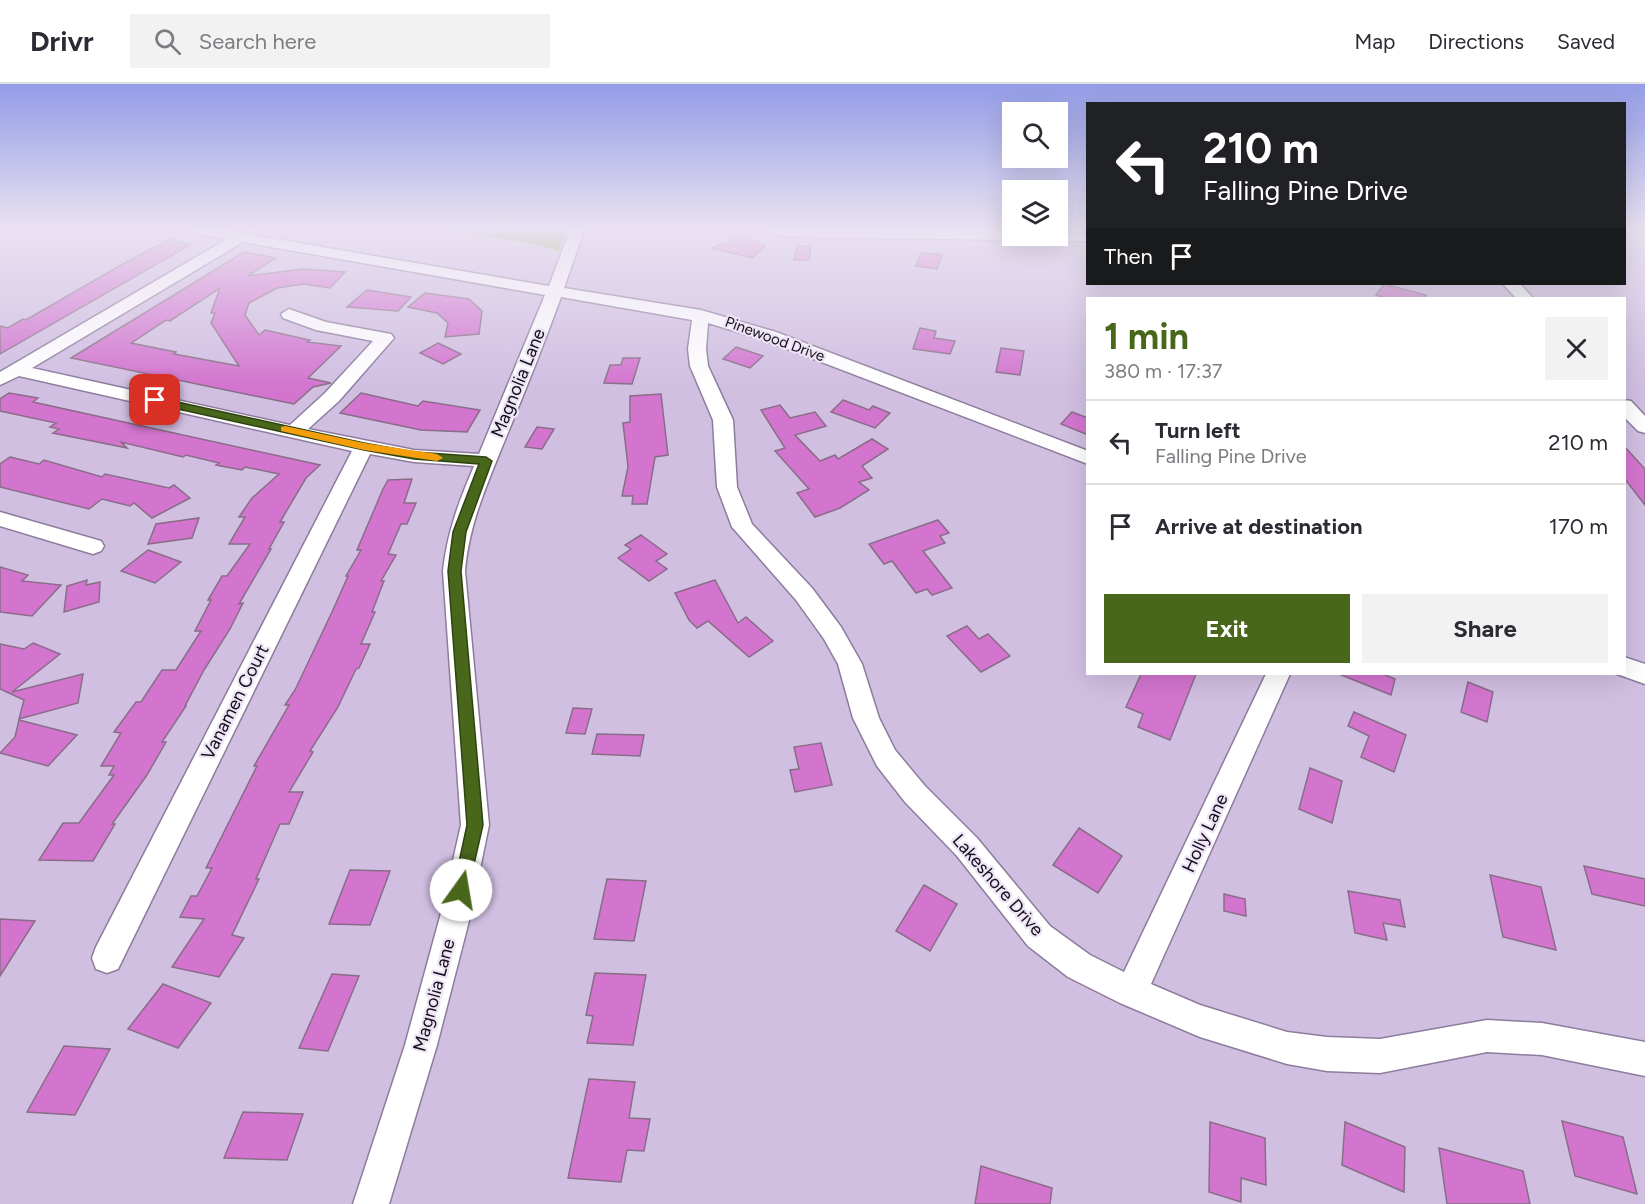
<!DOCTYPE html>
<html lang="en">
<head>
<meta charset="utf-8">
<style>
	body { margin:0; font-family:Figtree,sans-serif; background:#f2f2f3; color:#2b2b33; height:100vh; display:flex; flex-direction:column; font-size:22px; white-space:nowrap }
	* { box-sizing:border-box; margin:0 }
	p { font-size:20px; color:#7c7c81 }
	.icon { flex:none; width:33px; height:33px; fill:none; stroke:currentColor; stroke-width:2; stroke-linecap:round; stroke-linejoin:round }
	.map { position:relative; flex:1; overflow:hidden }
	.sheet { position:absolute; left:1086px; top:213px; width:540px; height:378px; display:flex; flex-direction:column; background:#fff; border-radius:0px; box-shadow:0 6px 24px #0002 }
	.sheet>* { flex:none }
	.guide { position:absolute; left:1086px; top:18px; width:540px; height:183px; border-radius:0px; box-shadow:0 6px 24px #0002; background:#202124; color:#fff; overflow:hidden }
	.tools { position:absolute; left:1002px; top:18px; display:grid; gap:12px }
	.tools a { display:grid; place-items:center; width:66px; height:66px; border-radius:0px; background:#fff; box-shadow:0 6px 24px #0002; font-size:30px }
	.pin { position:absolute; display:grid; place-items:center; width:51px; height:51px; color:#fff; margin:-26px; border-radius:12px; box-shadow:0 3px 9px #0006 }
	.me { position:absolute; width:66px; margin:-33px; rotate:13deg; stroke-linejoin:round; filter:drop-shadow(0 0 4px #0008) }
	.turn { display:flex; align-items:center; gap:21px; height:126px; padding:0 18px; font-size:27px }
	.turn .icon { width:78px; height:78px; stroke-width:2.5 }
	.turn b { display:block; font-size:42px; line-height:51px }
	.then { display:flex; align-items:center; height:57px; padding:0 18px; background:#0003; gap:12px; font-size:22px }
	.round { display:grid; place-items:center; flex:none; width:63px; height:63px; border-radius:0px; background:#f2f2f3 }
	.summary { display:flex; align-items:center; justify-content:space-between; height:102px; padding:0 18px }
	h1 { font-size:36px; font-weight:700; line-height:45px; color:#49671b }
	.action { display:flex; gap:12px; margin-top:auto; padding:12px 18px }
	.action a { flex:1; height:69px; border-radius:0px; background:#49671b; color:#fff; font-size:24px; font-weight:700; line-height:69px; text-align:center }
	.action a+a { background:#f2f2f3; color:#2b2b33 }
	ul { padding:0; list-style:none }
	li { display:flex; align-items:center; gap:18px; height:84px; padding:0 18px; border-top:2px solid #e1e1e2 }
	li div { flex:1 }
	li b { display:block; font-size:22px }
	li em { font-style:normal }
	header { display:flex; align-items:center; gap:36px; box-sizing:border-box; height:84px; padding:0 30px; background:#fff; border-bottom:2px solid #e1e1e2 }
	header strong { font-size:28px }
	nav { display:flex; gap:33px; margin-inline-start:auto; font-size:21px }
	.search { width:420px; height:54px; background:#f2f2f3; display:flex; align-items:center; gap:15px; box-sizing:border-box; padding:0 21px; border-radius:0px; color:#7c7c81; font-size:22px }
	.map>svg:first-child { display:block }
</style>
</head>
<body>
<header>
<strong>Drivr</strong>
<div class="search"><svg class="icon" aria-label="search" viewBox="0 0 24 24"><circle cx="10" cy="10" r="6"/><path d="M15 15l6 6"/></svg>Search here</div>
<nav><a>Map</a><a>Directions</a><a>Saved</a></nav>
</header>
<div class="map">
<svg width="1645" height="1120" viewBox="0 0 1645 1120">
	<rect width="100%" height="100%" fill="#d1bfe2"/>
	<!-- forest -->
	<polygon fill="#74a522" points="446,146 568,146 559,167 533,160"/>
	<!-- building -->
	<g fill="#d375cf" stroke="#896d87" stroke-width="1.5" fill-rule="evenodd">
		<polygon points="743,151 765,162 752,174 712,164"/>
		<polygon points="170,155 190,161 0,270 0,242 8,244 23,235 26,236 121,181"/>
		<polygon points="797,162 811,162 809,176 794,176"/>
		<path d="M244,168L276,174L248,192L302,185L345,188L330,204L304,200L277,204L249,219L245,231L259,251L265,246L310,256L307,258L341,262L308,294L331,299L313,303L294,320L71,274ZM220,204L211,229H215L211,239L239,282L174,270L176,268L131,259L166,236L170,237Z"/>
		<polygon points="921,169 942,171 937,185 916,182"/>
		<polygon points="1384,200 1426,211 1425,214 1386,214 1376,211"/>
		<polygon points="367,206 411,213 398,227 347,223"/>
		<polygon points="425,209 469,215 482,227 479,250 445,253 448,239 437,229 408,223"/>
		<polygon points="920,244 936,247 934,254 955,257 950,270 913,265"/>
		<polygon points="438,259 461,270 443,280 420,269"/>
		<polygon points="736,263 763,272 750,284 723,275"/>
		<polygon points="1001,264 1024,267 1020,291 996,288"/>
		<polygon points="623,274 640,274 632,300 604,299 610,281 621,281"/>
		<polygon points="9,309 38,314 33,318 320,381 306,394 280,438 284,438 269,465 271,465 239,520 243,519 230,545 204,586 185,622 186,622 162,658 166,658 147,691 112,740 115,740 93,777 39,776 63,739 79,739 114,691 109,691 114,682 101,682 121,649 114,648 136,618 141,618 162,586 176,586 201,547 195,547 211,516 208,516 222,492 227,492 250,460 229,460 245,433 239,433 252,414 279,390 245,383 242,386 216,381 219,379 186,371 183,373 121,358 127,364 53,349 59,345 50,343 56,339 0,327 0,315"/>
		<polygon points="361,309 418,322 423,317 480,326 467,348 421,346 340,329"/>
		<polygon points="661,310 668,371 655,373 647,420 632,420 633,412 622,412 628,383 623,339 630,338 630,312"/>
		<polygon points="843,316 869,326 873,322 890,329 875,344 831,328"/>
		<polygon points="780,321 790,334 815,328 826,342 795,351 820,377 835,371 838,375 872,355 888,365 862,382 872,394 859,398 869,406 840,424 815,433 797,409 809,405 775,367 785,364 761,326"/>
		<polygon points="1072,328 1088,334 1088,351 1061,340"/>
		<polygon points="537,343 554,345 542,365 525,363"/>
		<polygon points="1624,362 1645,385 1645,421 1624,394"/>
		<polygon points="10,373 39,380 44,376 102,393 105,390 169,404 174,401 190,414 152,434 134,419 130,422 102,415 89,425 0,403 0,380"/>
		<polygon points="412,395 404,419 416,419 407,440 401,440 388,470 396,471 381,497 384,497 372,528 375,528 361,560 370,560 359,584 356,585 338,623 310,667 313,668 289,708 303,708 289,740 280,740 256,795 259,795 232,851 244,854 219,893 172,883 204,835 180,833 191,812 197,812 212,784 206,784 257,682 254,682 289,621 285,621 295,606 332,528 348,492 346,492 361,466 357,466 383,405 388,396"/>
		<polygon points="199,434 192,454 148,460 156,440"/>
		<polygon points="938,436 949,449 940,452 945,459 923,467 952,504 932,511 927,505 916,509 892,477 884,480 869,460"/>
		<polygon points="641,451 667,470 656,477 667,485 649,497 618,474 631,465 625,461"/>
		<polygon points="148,466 181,478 155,499 121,487"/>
		<polygon points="0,483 28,491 22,497 61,501 32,532 0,528"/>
		<polygon points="87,496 86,501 100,498 99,518 64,528 67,502"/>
		<polygon points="715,496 738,539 746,533 773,557 749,573 708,537 697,544 689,536 675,509"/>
		<polygon points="967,542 979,555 988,550 1010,572 981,588 947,552"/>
		<polygon points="33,559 60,570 12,608 83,590 78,619 19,635 24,616 0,605 0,560 24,565"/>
		<polygon points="1141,590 1196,590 1170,656 1138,643 1143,630 1126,623"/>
		<polygon points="1339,590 1383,590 1395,595 1391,611"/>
		<polygon points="1468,598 1493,608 1487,638 1461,628"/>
		<polygon points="573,624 592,625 585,650 566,649"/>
		<polygon points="1354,628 1406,651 1394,688 1361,673 1369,652 1348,642"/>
		<polygon points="19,636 77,651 48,682 0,669 15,653"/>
		<polygon points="597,650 644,651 640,672 592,670"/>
		<polygon points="821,659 832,701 795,708 790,686 799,685 794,663"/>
		<polygon points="1310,684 1342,697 1332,739 1299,725"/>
		<polygon points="1079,744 1122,772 1098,809 1053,781"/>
		<polygon points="1584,782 1645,795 1645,822 1592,810"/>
		<polygon points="350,786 390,787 370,841 329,840"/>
		<polygon points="1490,791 1541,803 1556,866 1503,853"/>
		<polygon points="607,795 646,797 634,857 594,855"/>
		<polygon points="924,801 957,820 930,867 896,847"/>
		<polygon points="1348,807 1400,816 1405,843 1383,839 1387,856 1355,849"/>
		<polygon points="1224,810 1245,815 1246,832 1224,827"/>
		<polygon points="0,835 35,837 0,892"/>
		<polygon points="595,889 646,891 633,961 587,959 593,932 586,931"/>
		<polygon points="332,890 359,892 328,967 299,964"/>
		<polygon points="163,900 211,919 178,964 128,945"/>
		<polygon points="64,962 110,965 75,1031 27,1028"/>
		<polygon points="589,995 635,998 629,1034 650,1035 644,1067 627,1066 621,1098 568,1094"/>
		<polygon points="243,1028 303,1030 287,1076 224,1074"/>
		<polygon points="1562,1037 1623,1053 1637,1110 1575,1092"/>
		<polygon points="1210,1038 1265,1054 1266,1101 1241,1094 1241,1118 1209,1108"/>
		<polygon points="1345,1038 1405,1063 1404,1108 1342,1081"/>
		<polygon points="1439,1064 1523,1087 1530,1120 1447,1120"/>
		<polygon points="981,1082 1052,1104 1050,1120 975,1120"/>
	</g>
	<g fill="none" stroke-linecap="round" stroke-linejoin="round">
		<defs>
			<g id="minor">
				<path d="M192,146H223L549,202L570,146H584L564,204L701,226L776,248L1088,367V380L764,256L708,239L706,265L708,282L733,336L737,403L752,440L812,504L841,543L862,580L879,634L895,666L925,702L977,754L1050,842L1090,871L1124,888L1266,590H1290L1151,900L1200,921L1287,948L1327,953L1380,955L1487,936L1542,939L1645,958V992L1542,971L1487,968L1380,989L1327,987L1287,980L1200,953L1120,919L1068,893L1028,862L957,772L905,718L877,682L853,634L838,580L824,555L796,516L732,443L717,403L713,336L690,282L688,265L692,236L561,213C544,260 526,305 507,351C489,396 469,438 465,487L489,741L471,829L437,961L389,1120H353L405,961L441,829L461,741L443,487C447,449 459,417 474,382L414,378L370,370L118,885L107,889L96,885L92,874L96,863L352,367L19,292L0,301V288L227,155L194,149ZM243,158L545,211L479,370L414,366L308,345L339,317L394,254L391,250L326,238L289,225L281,230L283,234L316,246L373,257L325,309L290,341L32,284Z"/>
				<polygon points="770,146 1012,147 1012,152 1088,149 1088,157 794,153 772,149"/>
				<polygon points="1503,200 1520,200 1533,214 1516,214"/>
				<polygon points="1624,316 1631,317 1645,332 1645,349 1638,347 1624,333"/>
				<polygon points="0,428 101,457 104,462 101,467 93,470 0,442"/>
				<polygon points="1624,573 1645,580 1645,600 1617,590 1624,590"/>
			</g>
		</defs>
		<!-- minor casing -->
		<use href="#minor" stroke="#8d7c9c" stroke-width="3"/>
		<!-- minor -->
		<use href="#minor" fill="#fff" fill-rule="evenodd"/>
	</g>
	<!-- sky -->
	<linearGradient id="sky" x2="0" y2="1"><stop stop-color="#939ce6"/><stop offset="0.48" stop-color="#eae2f2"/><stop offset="1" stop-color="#eae2f2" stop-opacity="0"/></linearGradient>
	<rect width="1645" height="302" fill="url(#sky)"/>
	<!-- route -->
	<polygon fill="#49671b" stroke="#2f4312" stroke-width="1.5" points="155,313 364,359 414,368 486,373 492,377 466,448 461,487 483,741 467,811 461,813 455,811 453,806 467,741 448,487 453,448 479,380 414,375 364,366 151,319 150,316"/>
	<!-- slow -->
	<polygon fill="#f59e0b" points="285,342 364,359 437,370 443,374 437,377 364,366 281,347 281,343"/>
	<g text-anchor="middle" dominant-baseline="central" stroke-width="4.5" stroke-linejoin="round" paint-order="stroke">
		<!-- far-street labels -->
		<g font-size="15" fill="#130d18" stroke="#ede4f6">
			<text transform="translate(775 255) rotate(20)">Pinewood Drive</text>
		</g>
		<!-- street labels -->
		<g font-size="18" fill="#130d18" stroke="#ede4f6">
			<text transform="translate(518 299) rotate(-68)">Magnolia Lane</text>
			<text transform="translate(235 618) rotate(-63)">Vanamen Court</text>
			<text transform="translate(1205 749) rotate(-65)">Holly Lane</text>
			<text transform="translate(998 801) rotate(49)">Lakeshore Drive</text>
			<text transform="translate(434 911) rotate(-75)">Magnolia Lane</text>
		</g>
	</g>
</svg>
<div class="tools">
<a><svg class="icon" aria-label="search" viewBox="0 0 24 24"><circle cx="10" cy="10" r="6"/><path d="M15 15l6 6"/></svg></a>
<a><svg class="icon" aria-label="layers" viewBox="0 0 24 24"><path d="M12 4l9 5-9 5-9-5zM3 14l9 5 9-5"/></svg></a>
</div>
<div class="pin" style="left:155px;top:316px;background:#d93025"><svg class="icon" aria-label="arrive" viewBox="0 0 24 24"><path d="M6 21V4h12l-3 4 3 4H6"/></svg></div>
<svg class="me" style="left:461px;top:806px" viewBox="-20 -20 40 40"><circle r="19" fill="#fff"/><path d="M0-13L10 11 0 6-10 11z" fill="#49671b"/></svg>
<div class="guide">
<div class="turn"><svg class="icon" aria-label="left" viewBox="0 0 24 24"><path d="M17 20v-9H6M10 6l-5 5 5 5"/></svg><div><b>210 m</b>Falling Pine Drive</div></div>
<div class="then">Then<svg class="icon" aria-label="arrive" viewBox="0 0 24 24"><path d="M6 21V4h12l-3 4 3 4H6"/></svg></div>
</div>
<section class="sheet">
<div class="summary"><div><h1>1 min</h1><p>380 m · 17:37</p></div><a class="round"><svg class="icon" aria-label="close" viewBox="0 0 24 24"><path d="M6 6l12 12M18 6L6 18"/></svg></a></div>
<ul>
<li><svg class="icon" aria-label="left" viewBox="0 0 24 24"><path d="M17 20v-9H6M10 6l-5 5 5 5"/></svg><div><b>Turn left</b><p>Falling Pine Drive</p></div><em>210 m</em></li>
<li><svg class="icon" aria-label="arrive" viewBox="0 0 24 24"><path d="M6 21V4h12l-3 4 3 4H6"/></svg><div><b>Arrive at destination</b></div><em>170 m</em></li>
</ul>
<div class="action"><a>Exit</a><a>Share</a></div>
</section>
</div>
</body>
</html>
